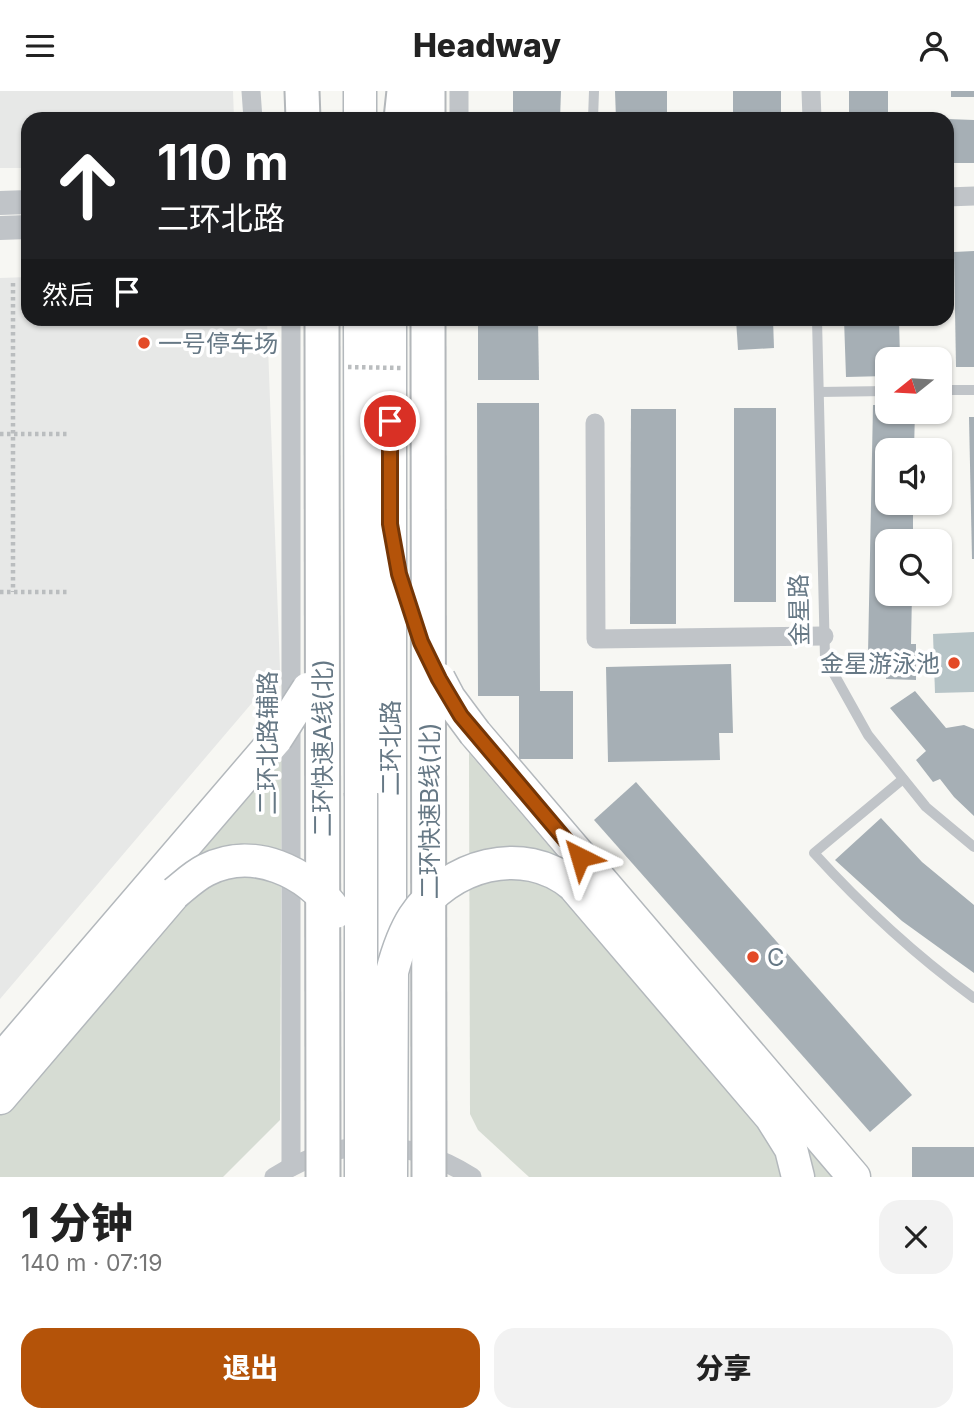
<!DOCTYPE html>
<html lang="zh">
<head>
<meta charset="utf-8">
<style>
	body { margin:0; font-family:Inter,"Noto Sans SC",sans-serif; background:#f2f2f2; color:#222; height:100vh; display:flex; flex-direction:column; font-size:26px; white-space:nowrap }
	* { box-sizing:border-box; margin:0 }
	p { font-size:23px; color:#767676 }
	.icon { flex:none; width:38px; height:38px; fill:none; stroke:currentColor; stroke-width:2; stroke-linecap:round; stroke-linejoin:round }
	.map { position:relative; height:1086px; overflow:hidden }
	.sheet { display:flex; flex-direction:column; background:#fff; flex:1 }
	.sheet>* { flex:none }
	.banner { position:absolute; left:21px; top:21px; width:933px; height:214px; border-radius:21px; box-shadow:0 2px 5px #0004; background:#202124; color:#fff; overflow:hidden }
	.needle { width:46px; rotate:252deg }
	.buttons { position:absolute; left:875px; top:256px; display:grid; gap:14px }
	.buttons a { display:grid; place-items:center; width:77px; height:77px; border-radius:14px; background:#fff; box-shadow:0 2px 5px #0004; font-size:35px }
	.pin { position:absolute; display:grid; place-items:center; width:60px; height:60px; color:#fff; margin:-30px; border:4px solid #fff; border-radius:50%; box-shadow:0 2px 7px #0007 }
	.me { position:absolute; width:77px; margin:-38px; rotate:320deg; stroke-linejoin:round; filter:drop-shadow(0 0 5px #0008) }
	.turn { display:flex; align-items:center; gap:24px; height:147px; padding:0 21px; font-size:32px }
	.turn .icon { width:91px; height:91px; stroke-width:2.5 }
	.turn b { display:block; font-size:49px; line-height:60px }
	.then { display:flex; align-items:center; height:66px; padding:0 21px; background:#0003; gap:14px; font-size:26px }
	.round { display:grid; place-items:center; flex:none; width:74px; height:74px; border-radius:21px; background:#f2f2f2 }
	.head { display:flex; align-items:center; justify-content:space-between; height:119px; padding:0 21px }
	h1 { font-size:42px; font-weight:800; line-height:52px }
	.action { display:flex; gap:14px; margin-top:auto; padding:14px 21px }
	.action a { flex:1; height:80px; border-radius:21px; background:#b45309; color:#fff; font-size:28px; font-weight:800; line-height:80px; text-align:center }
	.action a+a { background:#f2f2f2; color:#222 }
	header { display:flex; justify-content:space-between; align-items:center; height:91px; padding:0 21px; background:#fff; font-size:32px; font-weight:800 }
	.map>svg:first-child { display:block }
</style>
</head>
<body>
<header><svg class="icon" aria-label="menu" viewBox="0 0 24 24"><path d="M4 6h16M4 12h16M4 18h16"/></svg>Headway<svg class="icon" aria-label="person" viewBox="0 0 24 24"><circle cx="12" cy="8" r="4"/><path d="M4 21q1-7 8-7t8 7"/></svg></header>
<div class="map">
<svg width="974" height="1086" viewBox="0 0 974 1086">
	<rect width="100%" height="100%" fill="#f7f7f3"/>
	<!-- built -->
	<g fill="#e7e8e7">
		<polygon points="0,0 233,0 234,28 28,28 28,77 0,77"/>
		<polygon points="28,186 28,228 267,228 280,579 0,908 0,187"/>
	</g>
	<!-- green -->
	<g fill="#d6dcd3">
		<polygon points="469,662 832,1086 529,1086 478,1039 470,1023"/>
		<polygon points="282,666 280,1029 223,1086 0,1086 0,1019 196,760"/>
	</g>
	<!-- water -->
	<polygon fill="#b7c4c7" points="974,541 974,601 935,602 933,543"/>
	<!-- building -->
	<g fill="#a6afb5">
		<polygon points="513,0 561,0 560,28 513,28"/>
		<polygon points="615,0 667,0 667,28 616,28"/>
		<rect x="733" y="0" width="48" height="28"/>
		<rect x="849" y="0" width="39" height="28"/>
		<rect x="951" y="0" width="23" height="6"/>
		<polygon points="947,28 974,29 974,72 947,72"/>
		<polygon points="974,160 974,276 956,276 954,161"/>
		<polygon points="478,228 538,228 539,289 478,289"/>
		<polygon points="736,228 773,228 774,257 738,259"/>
		<polygon points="844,228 899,228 900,268 887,268 887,285 846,286"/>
		<polygon points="477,312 539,312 540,600 573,600 573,668 519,668 519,605 478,605"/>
		<polygon points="873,314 887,314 887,320 915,320 914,359 887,359 887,411 913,411 913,450 887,450 887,502 912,502 911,553 916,553 916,589 886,588 886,563 868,563"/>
		<rect x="734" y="317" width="42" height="194"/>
		<polygon points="631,318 676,318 676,533 630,533"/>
		<polygon points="969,326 974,326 974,468 972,468"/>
		<polygon points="731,573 733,642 719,642 720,669 608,671 606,576"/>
		<polygon points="915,600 946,637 964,634 974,638 974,725 954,706 940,688 933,691 916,669 926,660 890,617"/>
		<polygon points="636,691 912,1004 870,1041 594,729"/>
		<polygon points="881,727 922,771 974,814 974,882 902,830 835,769"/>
		<rect x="912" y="1056" width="62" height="30"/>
	</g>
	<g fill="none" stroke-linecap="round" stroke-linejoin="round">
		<defs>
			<g id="primary">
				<polyline points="360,0 360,28"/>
				<polyline points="360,228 361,702"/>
				<polyline points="390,228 390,881"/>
				<polyline points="475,642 854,1086"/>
				<polyline points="573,794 771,1026 791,1058 798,1086"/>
				<polyline points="0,970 276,648"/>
				<polyline points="0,1007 175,802"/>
			</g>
			<g id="trunk">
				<polyline points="302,0 303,28"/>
				<polyline points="428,0 428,28"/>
				<polyline points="401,28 404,0"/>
			</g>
		</defs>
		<!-- primary casing -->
		<use href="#primary" stroke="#b3b8bc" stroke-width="35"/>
		<!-- trunk casing -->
		<use href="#trunk" stroke="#b3b7ba" stroke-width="37"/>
		<!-- path -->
		<g stroke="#babdbf" stroke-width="4.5" stroke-dasharray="3.5 3.5" stroke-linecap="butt">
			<polyline points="13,192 13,501"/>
			<polyline points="0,343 68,343"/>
			<polyline points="0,501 68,501"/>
		</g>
		<!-- service -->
		<g stroke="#c0c4c8" stroke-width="10">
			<polyline points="593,28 594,0"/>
			<polyline points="817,228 825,567 868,644 926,716 974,756"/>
			<polyline points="940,299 974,299"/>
			<polyline points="819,301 887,300"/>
			<path d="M903,688L814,762C863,816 915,864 974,907"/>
		</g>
		<!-- minor -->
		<g stroke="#c0c4c8" stroke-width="19">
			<polyline points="251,0 253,28"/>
			<polyline points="811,0 812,28"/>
			<polyline points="459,28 459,0"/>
			<polyline points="947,106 974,105"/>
			<polyline points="595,332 596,548 824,545"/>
			<polyline points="291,1076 291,228"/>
			<path d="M274,1086C339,1045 407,1045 472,1086"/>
		</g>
		<!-- tertiary -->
		<g stroke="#c0c4c8" stroke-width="24">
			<polyline points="0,112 28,111"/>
			<polyline points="0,137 28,136"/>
		</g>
		<!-- primary -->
		<use href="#primary" stroke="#fff" stroke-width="32"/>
		<!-- trunk -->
		<use href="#trunk" stroke="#fff" stroke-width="33"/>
		<defs>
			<g id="primary-bridge">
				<polyline points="439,588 449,607 475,642"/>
				<polyline points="276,648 308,598"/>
				<polyline points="361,702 361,1086"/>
				<path d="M175,802C185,794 194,785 206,779C253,755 307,780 336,821"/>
				<path d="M391,1086L392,881C397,862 403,843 414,826C448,774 523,752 573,794"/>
			</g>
			<g id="trunk-bridge">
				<polyline points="322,228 323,1086"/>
				<polyline points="428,228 429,1086"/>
			</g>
		</defs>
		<!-- primary-bridge casing -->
		<use href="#primary-bridge" stroke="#b3b8bc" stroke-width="35" stroke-linecap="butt"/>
		<!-- trunk-bridge casing -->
		<use href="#trunk-bridge" stroke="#b3b7ba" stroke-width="37" stroke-linecap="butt"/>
		<!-- path-bridge -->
		<polyline stroke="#babdbf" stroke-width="4.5" stroke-dasharray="3.5 3.5" stroke-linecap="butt" points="348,276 402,277"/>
		<!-- primary-bridge -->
		<use href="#primary-bridge" stroke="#fff" stroke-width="32"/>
		<!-- trunk-bridge -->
		<use href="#trunk-bridge" stroke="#fff" stroke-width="33"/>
	</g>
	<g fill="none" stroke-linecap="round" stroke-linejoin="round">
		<defs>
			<polyline id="route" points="390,330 390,433 399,483 421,551 439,588 461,625 580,766"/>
		</defs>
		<!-- route casing -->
		<use href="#route" stroke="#753606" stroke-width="18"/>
		<!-- route -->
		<use href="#route" stroke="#b45309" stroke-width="12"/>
	</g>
	<!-- markers -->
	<g fill="#e34a27" stroke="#fff" stroke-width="2.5">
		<circle cx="144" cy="252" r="7"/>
		<circle cx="954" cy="572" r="7"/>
		<circle cx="753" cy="866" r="7"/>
	</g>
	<g text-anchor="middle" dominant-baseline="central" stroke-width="7" stroke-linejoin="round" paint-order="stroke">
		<!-- poi labels -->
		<g font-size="24" fill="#667885" stroke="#fff" text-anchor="start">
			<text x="158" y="252">一号停车场</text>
			<text x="940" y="572" text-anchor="end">金星游泳池</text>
			<text x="767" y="866">C</text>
		</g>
		<!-- street labels -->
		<g font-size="24" fill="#667885" stroke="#fff">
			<text transform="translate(799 519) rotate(-91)">金星路</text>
			<text transform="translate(267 652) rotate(-90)">二环北路辅路</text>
			<text transform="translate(322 657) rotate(-90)">二环快速A线(北)</text>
			<text transform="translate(390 657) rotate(-90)">二环北路</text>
			<text transform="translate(429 720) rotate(-90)">二环快速B线(北)</text>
		</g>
	</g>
</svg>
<div class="buttons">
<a><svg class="needle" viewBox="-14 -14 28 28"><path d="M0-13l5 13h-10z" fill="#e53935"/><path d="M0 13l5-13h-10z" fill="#767676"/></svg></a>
<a><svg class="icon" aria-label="sound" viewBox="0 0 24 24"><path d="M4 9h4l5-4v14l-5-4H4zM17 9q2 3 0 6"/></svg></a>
<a><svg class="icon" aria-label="search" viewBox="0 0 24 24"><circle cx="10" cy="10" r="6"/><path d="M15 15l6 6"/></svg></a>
</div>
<div class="pin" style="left:390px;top:330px;background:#d93025"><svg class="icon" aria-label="arrive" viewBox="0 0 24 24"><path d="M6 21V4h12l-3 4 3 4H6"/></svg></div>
<svg class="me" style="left:580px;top:766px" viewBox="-20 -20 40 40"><path d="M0-17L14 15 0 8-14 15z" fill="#b45309" stroke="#fff" stroke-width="4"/></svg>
<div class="banner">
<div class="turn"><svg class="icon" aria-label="ahead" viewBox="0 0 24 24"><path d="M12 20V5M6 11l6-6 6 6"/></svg><div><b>110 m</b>二环北路</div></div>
<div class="then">然后<svg class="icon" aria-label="arrive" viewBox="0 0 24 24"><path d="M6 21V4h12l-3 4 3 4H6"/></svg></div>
</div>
</div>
<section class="sheet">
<div class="head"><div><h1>1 分钟</h1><p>140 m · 07:19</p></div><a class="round"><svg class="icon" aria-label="close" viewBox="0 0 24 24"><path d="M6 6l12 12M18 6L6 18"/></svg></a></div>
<div class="action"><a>退出</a><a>分享</a></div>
</section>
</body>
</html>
